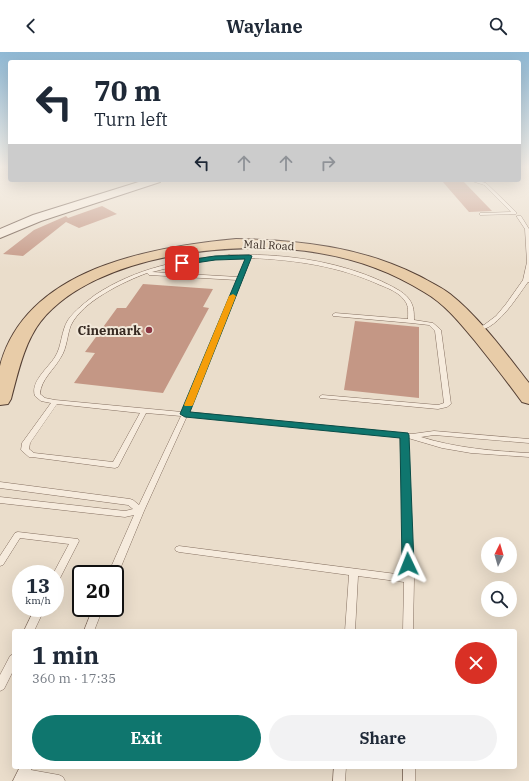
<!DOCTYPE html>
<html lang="en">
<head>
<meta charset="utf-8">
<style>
	body { margin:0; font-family:"IBM Plex Serif",serif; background:#f2f2f3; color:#1f2937; height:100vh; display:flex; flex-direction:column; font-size:15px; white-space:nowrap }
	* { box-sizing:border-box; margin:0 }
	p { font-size:13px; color:#747a83 }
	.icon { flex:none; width:22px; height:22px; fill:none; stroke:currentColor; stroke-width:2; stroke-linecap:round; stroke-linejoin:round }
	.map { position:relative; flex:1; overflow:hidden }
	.panel { position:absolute; left:12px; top:577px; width:505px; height:140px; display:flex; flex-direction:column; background:#fff; border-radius:4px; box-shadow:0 4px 16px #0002 }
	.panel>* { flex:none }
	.banner { position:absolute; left:8px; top:8px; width:513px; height:122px; border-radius:4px; box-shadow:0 4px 16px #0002; background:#fff; color:#1f2937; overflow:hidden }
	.needle { width:26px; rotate:5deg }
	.controls { position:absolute; left:481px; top:485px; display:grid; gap:8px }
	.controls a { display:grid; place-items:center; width:36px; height:36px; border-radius:50%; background:#fff; box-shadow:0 4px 16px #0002; font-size:20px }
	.speed { position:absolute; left:12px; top:513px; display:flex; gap:8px; font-size:20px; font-weight:700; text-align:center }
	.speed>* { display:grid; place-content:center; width:52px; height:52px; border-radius:50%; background:#fff; box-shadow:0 4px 16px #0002; line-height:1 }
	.speed small { font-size:10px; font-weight:400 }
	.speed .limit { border:2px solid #111; border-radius:6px; background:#fff; color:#111 }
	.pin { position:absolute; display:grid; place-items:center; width:34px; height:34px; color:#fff; margin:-17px; border-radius:8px; box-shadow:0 2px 6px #0006 }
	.me { position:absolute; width:44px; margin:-22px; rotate:358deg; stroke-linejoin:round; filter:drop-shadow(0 0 3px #0008) }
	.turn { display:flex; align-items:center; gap:14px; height:84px; padding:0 20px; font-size:18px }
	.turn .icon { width:52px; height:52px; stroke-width:2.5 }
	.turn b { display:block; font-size:28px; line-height:34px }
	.lanes { display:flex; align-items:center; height:38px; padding:0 20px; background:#0003; justify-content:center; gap:20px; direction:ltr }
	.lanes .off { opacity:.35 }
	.round { display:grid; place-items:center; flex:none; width:42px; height:42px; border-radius:21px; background:#f2f2f3 }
	.head { display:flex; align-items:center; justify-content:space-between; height:68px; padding:0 20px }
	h1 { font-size:24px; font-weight:700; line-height:30px }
	.action { display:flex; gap:8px; margin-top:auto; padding:8px 20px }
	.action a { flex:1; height:46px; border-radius:24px; background:#0f766e; color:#fff; font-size:16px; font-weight:700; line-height:46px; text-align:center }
	.action a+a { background:#f2f2f3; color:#1f2937 }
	header { display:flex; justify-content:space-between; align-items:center; height:52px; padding:0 20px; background:#fff; font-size:18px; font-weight:700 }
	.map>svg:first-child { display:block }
</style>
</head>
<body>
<header><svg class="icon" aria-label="back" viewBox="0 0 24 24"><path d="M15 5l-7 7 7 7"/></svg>Waylane<svg class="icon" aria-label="search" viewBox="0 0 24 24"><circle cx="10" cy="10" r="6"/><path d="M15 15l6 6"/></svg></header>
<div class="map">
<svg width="529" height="729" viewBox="0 0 529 729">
	<rect width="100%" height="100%" fill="#eaddcb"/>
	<!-- building -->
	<g fill="#c49785">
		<polygon points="442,129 463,129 492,159 469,160"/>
		<polygon points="102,154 117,162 79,176 66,170 23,204 3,202 34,178 66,164 68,166"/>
		<polygon points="143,232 213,237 203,255 209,256 163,341 74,331 95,301 85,300 117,256 126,256"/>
		<polygon points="355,269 419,275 419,346 344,338"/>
	</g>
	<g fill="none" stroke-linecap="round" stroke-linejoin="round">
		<defs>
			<g id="lane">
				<polygon points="469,128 475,128 486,131 516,160 516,162 480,163 480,161 481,161 511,160 484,133"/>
				<path d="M517,164H521L529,177V230H528C516,246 496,281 473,279V277L484,273L496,264L506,252L523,228L527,210L525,177L517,165Z"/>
				<path d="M229,203C280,201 334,208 381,229C391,234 403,239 409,247C414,254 414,260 414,268L433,271L441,278L451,352L447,355L438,357L320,346L319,345L322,343L438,353L444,351L435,279L429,273L411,271L333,264L332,263L335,261L408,267C408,261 409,254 405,249C400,241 388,236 380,233C339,214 295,208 251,206L189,360L412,382L434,379L529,387V391L434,383L421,385C456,396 493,399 529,401V405L471,401L442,396L408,386L414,527L413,579H403L404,530L358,524L355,579H345L349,523L179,500L176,499L175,497L176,495L179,494L404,523L400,385L187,364L144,459L118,522L115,525V522H108L134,463L125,465L0,451V445L125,459L133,457L128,453L0,436V430L130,447L133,448L139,453L181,364L146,361L118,415L115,416L32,405H29L21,398L22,391L51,351L41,349L35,344C30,330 48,316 55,305C62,294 61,279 68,268C75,258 86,250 95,243C136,216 181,207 229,203ZM229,206H246L238,225L152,220L188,211ZM147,221L149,223L237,228L182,360L55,348L45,346L40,342C41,327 54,318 61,305C67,296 67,283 71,273C83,249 123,230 147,221ZM57,352L140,361L113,410L34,401L29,397L30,391Z"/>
				<polygon points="18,480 78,487 79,489 58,530 55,531 55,522 53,522 69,492 20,486 3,513 0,514 0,504 15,481"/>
				<polygon points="35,556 45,556 34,579 24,579"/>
				<polygon points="93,556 103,556 94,579 84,579"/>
				<polygon points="14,602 14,617 4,637 0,639 0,623 10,604"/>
				<polygon points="20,715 32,715 31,718 59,723 63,725 65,729 13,729"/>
				<polygon points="334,715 346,715 345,729 333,729"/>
				<rect x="403" y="715" width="12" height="14"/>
			</g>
			<polygon id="secondary" points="145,128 161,128 160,130 41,169 0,186 0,177 33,163"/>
			<path id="primary" d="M236,187C300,188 362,195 419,224C430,230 441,235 450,242C478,264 504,299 525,326L529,331V352L522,350C507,329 491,309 475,289C460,271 445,252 424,240C392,220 356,207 319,201C238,187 96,201 41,269C24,291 18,321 11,347L8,352L0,353C0,341 0,326 0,314C26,216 151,195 236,187Z"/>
		</defs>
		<!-- lane casing -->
		<use href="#lane" stroke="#857061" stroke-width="1"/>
		<!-- secondary casing -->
		<use href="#secondary" stroke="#675144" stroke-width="2"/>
		<!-- primary casing -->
		<use href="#primary" stroke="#543f34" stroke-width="2"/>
		<!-- lane -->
		<use href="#lane" fill="#f6ebdd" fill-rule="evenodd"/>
		<!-- secondary -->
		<use href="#secondary" fill="#f6ebdd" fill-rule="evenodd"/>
		<!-- primary -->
		<use href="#primary" fill="#e8cca8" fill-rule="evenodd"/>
	</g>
	<!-- sky -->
	<linearGradient id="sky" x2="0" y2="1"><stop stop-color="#8fb8d4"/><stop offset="0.53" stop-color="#f6f0e8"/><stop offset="1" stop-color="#f6f0e8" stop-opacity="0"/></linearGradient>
	<rect width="529" height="217" fill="url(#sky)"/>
	<!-- route -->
	<polygon fill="#0f766e" stroke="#0a4d48" points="249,203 252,204 190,360 408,381 409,383 414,512 412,515 408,516 404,515 402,512 400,386 185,365 180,362 245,207 215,208 182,213 179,211 182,209 215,204"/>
	<!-- slow -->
	<polygon fill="#f59e0b" points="233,242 236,244 193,353 192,354 185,354 184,353 229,244"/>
	<!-- markers -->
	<circle fill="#8d3743" stroke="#f2e8d9" stroke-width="1.5" cx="149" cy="278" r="4"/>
	<g text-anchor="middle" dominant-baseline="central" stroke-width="4" stroke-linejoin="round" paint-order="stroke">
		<!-- far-street labels -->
		<g font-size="11" fill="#372a22" stroke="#f2e8d9">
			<text transform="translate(269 193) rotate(3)">Mall Road</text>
		</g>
		<!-- poi labels -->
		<g font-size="13" font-weight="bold" fill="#372a22" stroke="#f2e8d9" text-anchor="end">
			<text x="141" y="278">Cinemark</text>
		</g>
	</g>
</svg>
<div class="controls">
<a><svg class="needle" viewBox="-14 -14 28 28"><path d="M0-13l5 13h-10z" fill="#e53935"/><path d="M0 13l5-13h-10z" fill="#747a83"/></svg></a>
<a><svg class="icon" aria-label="search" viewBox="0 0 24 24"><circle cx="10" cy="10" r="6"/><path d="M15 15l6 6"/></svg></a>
</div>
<div class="speed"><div>13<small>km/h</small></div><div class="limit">20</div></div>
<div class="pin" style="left:182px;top:211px;background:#d93025"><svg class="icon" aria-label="arrive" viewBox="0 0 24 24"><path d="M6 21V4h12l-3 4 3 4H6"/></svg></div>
<svg class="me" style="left:408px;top:512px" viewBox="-20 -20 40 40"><path d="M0-17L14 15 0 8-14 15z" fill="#0f766e" stroke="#fff" stroke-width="4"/></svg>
<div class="banner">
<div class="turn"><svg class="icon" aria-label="left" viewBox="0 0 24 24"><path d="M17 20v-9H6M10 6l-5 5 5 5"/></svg><div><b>70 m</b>Turn left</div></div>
<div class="lanes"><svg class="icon" aria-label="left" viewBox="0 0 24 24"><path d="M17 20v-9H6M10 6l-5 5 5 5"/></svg><svg class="icon off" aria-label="ahead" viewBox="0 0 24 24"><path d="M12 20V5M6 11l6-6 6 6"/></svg><svg class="icon off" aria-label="ahead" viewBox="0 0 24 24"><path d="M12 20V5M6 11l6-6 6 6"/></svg><svg class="icon off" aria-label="right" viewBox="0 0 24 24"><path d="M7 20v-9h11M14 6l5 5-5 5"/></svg></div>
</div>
<section class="panel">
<div class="head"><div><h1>1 min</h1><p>360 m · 17:35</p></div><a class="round" style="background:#d93025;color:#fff"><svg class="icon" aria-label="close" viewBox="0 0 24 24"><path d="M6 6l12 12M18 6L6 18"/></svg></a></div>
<div class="action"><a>Exit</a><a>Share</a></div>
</section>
</div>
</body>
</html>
